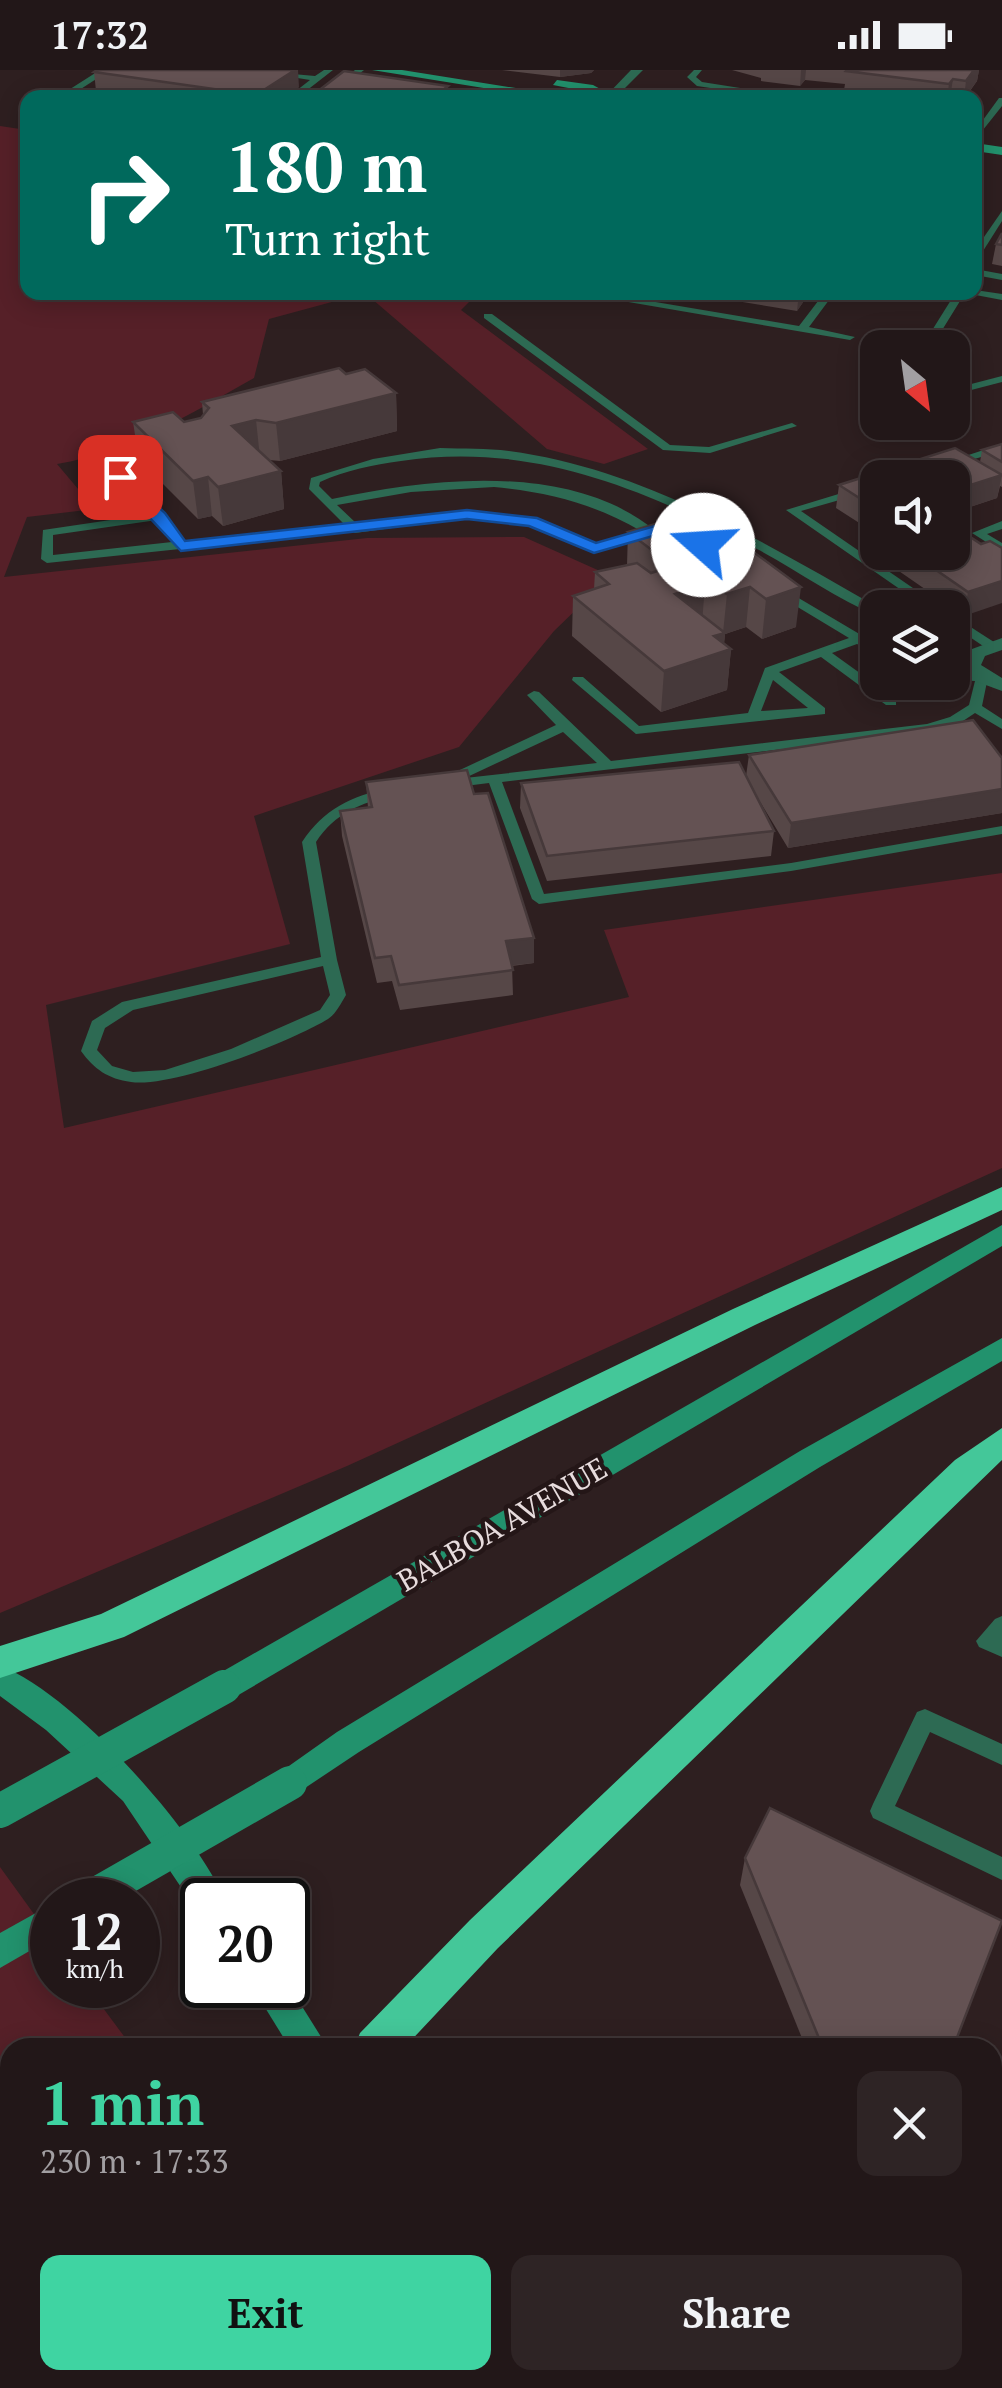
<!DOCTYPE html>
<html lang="en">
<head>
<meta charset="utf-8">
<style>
	body { margin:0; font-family:"PT Serif",serif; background:#2e2425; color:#f1f3f6; height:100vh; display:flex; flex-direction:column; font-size:38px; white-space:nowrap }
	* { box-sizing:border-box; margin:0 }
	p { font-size:32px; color:#a29fa2 }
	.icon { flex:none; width:55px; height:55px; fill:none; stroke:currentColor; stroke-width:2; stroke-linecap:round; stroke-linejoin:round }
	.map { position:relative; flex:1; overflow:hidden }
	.sheet { position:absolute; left:0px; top:1968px; width:1002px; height:352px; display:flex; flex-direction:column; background:#221718; border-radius:30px 30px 0 0; box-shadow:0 5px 25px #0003,0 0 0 2px #3f3637 }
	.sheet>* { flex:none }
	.top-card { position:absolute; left:20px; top:20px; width:962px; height:210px; border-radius:20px; box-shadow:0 5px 25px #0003,0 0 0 2px #3f3637; background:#00695c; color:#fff; overflow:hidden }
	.needle { width:65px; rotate:151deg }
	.controls { position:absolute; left:860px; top:260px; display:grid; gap:20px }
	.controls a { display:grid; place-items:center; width:110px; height:110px; border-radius:20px; background:#221718; box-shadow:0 5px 25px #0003,0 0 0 2px #3f3637; font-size:50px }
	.speed { position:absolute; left:30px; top:1808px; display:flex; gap:20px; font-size:50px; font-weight:700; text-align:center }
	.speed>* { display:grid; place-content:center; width:130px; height:130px; border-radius:50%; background:#221718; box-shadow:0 5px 25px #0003,0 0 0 2px #3f3637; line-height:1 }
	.speed small { font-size:25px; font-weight:400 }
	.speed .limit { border:5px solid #111; border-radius:15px; background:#fff; color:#111 }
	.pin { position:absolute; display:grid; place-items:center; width:85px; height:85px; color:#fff; margin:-42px; border-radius:20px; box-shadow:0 5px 15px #0006 }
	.me { position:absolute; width:110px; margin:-55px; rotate:289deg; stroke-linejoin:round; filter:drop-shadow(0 0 8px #0008) }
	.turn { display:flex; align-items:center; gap:35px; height:210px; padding:0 40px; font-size:45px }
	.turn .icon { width:130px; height:130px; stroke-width:2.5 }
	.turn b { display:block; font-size:70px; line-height:85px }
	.round { display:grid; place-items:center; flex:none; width:105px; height:105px; border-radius:20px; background:#2e2425 }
	.summary { display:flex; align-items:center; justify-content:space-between; height:170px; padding:0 40px }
	h1 { font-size:60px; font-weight:600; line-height:75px; color:#3fd4a2 }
	.primary-button { display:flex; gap:20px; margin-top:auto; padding:20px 40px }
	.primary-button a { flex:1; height:115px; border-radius:20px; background:#3fd4a2; color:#111; font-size:40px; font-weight:600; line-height:115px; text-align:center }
	.primary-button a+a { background:#2e2425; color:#f1f3f6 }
	.status { display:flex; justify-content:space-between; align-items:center; height:70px; padding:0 50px; background:#221718; direction:ltr }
	.status svg { height:28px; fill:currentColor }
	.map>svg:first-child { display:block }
</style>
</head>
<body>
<div class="status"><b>17:32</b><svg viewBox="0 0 49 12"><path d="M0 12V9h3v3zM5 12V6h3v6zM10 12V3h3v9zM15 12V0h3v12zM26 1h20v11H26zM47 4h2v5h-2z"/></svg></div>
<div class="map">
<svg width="1002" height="2318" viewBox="0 0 1002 2318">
	<rect width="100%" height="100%" fill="#2e1f20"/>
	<!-- green -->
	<g fill="#562028">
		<path d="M0,56L27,60L28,222L478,223L461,240L648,379L604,394L547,379L365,223L269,249L254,308C190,344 130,382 57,394L95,439L27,447L4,507L367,468L524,467L611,506L554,561L459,677L254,746L290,874L46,935L64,1058L629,927L604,860L1002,803V1098L347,1396L0,1543Z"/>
		<polygon points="0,1797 52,1869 52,1915 86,1915 132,1977 10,1978 10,2310 354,2310 354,2318 0,2318"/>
	</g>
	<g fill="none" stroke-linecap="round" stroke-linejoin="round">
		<!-- service -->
		<g fill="#2d6a53" fill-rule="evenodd">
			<polygon points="100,0 110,0 67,28 56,28"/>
			<polygon points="247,0 315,6 324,0 333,0 297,28 287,28 310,10"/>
			<polygon points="355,0 364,0 329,28 319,28"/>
			<polygon points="694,0 702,0 696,7 702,12 803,28 778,28 697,16 687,7"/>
			<polygon points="486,15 493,17 482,28 473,28"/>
			<polygon points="999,28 1002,28 1002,36 975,70 975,61"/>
			<polygon points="1002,141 1002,151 978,189 975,190 975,180"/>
			<polygon points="975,199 1002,204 1002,210 975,205"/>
			<polygon points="975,220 1002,224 1002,230 965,223 931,278 921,278 956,222 975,222"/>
			<polygon points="570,222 596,222 799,256 825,222 835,222 809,257 855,267 850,270"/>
			<polygon points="484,244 492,244 670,375 709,377 792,353 797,356 710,383 663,380 484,248"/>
			<polygon points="1002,306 1002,312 952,325 952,319"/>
			<polygon points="1002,374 1002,381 950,396 944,393"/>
			<path d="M440,378C463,379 487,378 509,381C644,399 763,472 879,538L878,546C836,529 797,500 757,479C646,419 530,371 401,391C373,395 346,400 320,412L319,416L332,429C431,408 572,391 657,462L595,482L530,455L467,448L355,463L350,461L47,493L41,489L43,460L151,444L95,389V385H103L164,444L184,471L344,454L309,419L311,408L373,389ZM494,417C549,422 594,434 641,461L596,474L536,450L467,442L356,453L337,435L411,422ZM157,450L172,472L53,485V465Z"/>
			<polygon points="878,412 878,419 801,441 942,538 927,538 786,440"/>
			<polygon points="1002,451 1002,459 987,464 1002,473 1002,482 972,463"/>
			<path d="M780,517L878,575V585L857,574L832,583L896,629V635H886L821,587L779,602L825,638V644L636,664L572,610L573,607H583L639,656L748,643L765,598L849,568L776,524V518ZM773,610L808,638L761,641Z"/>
			<polygon points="952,545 997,574 997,580 989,580 952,555"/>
			<polygon points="952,578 978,586 979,589 973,593 952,586"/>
			<path d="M952,602L987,604L988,607L982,636L1002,649V659L975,643L960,653L928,662L502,712L544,824L791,793L1002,756V764L791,801L539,834L532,829L489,713L449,718L442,714L447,706L556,655L527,625L534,621L539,622L611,691L927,654L950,647L969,635L975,611L952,610ZM563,662L597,693L465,708Z"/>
			<path d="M389,718L394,719V725C361,733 335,743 316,772L337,890L346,925C341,933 336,944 328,949C290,972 173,1018 131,1012C108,1009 94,999 81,981L92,951L122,932L321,887L302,772C324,739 351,726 389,718ZM323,896L330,925L320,940L231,979L165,1000L133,1002L112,996L97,980L105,958L133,940Z"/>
			<polygon points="1002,1546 1002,1587 979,1577 976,1571 995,1549"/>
			<polygon points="925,1639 1002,1674 1002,1695 930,1662 895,1736 1002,1787 1002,1810 873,1748 870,1741 873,1734 917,1642"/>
			<polygon points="1002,2027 1002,2074 992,2080 992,2032"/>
		</g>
		<!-- minor -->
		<g fill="#2d6a53" fill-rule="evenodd">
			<polygon points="631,0 643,0 615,28 604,28"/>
			<polygon points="1002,568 1002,580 985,586 981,595 1002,608 1002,621 975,611 963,595 972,579"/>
		</g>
		<!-- secondary -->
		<g fill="#22926d" fill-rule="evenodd">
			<polygon points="372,0 402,0 578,28 545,28"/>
			<polygon points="557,10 593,15 615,27 553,15"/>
			<polygon points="975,73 1002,77 1002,85 975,81"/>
			<polygon points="1002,1155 1002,1176 235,1627 224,1631 213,1627 209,1617 213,1607"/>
			<polygon points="1002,1268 1002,1291 820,1397 359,1682 290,1728 279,1723 274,1713 279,1703 337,1662 800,1381"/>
			<path d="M0,1596C72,1622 195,1760 225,1830H202V1843L197,1841L123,1731L46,1660L0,1626Z"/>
			<polygon points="52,1834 52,1868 0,1898 0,1863"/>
			<polygon points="288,1914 328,1978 290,1978 251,1915"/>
			<polygon points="507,2310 548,2310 551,2318 510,2318"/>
		</g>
		<!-- motorway -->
		<g fill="#44c799" fill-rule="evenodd">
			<polygon points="1002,1117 1002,1140 755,1255 124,1567 0,1608 0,1576 101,1544 733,1239"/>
			<polygon points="1002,1358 1002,1390 498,1878 404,1978 354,1978 360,1963 470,1850 955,1390"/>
			<polygon points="0,2245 10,2249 10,2310 78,2310 75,2318 0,2318"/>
		</g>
		<!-- secondary-bridge -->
		<g stroke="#22926d" stroke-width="34">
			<polyline points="0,1741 224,1617"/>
			<polyline points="86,1830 290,1713"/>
		</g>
	</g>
	<!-- wall -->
	<g fill="#564747">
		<polygon points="502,0 594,0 591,3 560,7"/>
		<polygon points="732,0 979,0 977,11 965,28 904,28 844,20 845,14 805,10 800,16 761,11 761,8"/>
		<polygon points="94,2 299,17 283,28 144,28 96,21"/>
		<polygon points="1002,163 1002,196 992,194 996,174"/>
		<polygon points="682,222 810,222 797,241"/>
		<polygon points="346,304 396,323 397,361 280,391 269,390 281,401 284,439 223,456 212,446 198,449 139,390 133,352 184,352 201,348 203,345 202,332"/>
		<polygon points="1002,374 1002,417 1000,416 997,428 952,443 952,408 878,408 878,465 836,438 839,415 955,378 980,392 982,380"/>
		<polygon points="686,445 796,557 762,569 746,557 725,564 724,574 731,579 727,620 661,642 572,566 573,526 594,519 595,502 627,495 628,462"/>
		<polygon points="981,474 964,546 880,488 881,482 952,482"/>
		<polygon points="749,685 1002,688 1002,743 788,778 759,730 774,761 771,786 547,811 520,738 521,713 746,706"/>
		<polygon points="366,712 474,724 534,893 512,896 513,925 400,940 392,911 377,913 342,766 340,741 368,738"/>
		<polygon points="745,1788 953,1978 806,1978 740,1815"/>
		<polygon points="708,2310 748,2310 741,2318 714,2318"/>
	</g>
	<!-- shaded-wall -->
	<g fill="#46393a">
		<polygon points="295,0 298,0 299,17 283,28 256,28 256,25"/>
		<polygon points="560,0 594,0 591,3 560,7"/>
		<polygon points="801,0 806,0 805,10 800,16"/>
		<polygon points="974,0 979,0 977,11 964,28 966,11"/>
		<polygon points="953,9 950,28 947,28 949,14"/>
		<polygon points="448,16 448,28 433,28"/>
		<polygon points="799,222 810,222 797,241"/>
		<polygon points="396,323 397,361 280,391 276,353"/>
		<polygon points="256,350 260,388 232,356"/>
		<polygon points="281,401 284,439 223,456 218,417"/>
		<polygon points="1002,405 997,428 952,443 952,421"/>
		<polygon points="208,407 212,446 198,449 193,411"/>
		<polygon points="1002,511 1002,533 964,546 968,522"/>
		<polygon points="705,514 702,554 675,524"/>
		<polygon points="750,517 746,557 725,564 723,582 731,579 727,620 661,642 664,601 714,566 723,563 727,524"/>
		<polygon points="801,517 796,557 762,569 766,529"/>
		<polygon points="1002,719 1002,743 788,778 791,753"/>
		<polygon points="534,868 534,893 505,896 506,871"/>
		<polygon points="736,2310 748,2310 741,2318 733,2318"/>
	</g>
	<!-- building -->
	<g fill="#645253" stroke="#46393a" stroke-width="2.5">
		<polygon points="97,0 295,0 256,25 94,2"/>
		<polygon points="847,0 974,0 966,11 953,9 949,14 846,1"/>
		<polygon points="344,1 448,16 433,28 309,28"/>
		<polygon points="525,23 574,28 519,28"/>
		<polygon points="1002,163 1002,175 996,174"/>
		<polygon points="339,298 346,304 365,299 396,323 276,353 256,350 232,356 281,401 218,417 208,407 193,411 133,352 173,342 184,352 201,348 209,338 202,332"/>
		<polygon points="1002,374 1002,392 982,380"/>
		<polygon points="955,378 1002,405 952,421 952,408 878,408 878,440 839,415"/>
		<polygon points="686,445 702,456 714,453 801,517 766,529 750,517 727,524 705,514 675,524 725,563 714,566 731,579 664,601 573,526 609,514 595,502 637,493 651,503 673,496 628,462"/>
		<polygon points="952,455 981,474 990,471 1002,478 1002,511 968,522 910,482 952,482"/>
		<polygon points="973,650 1002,688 1002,719 791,753 749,685"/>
		<polygon points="739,692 774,761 547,786 521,713"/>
		<polygon points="467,700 474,724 488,723 534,868 506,871 513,900 399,915 391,886 375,888 340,741 372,737 366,712"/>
		<polygon points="770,1738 1002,1851 953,1978 823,1978 745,1788"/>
	</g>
	<!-- route -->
	<polygon fill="#1a73e8" stroke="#114b97" stroke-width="2.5" points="120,402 165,443 185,471 467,440 537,448 596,473 672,451 711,475 698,478 670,461 594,483 529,456 467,449 181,481 114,410 112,407"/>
	<g text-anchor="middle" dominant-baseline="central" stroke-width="9" stroke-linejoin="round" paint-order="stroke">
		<!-- street labels -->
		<g font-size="30" fill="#e7dcdd" stroke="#241617">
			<text transform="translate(502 1454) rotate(-30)">BALBOA AVENUE</text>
		</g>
	</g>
</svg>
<div class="controls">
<a><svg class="needle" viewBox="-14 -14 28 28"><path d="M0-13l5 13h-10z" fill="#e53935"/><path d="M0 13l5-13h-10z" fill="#a29fa2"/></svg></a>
<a><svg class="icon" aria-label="sound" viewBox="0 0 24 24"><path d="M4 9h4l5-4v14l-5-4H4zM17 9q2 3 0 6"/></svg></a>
<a><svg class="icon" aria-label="layers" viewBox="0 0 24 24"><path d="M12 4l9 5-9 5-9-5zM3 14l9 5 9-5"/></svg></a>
</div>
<div class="speed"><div>12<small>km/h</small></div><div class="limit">20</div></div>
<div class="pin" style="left:120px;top:407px;background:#d93025"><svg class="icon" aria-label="arrive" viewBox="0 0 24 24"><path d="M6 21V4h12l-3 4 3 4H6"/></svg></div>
<svg class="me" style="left:703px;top:475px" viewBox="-20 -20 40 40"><circle r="19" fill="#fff"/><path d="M0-13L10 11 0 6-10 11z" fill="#1a73e8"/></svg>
<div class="top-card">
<div class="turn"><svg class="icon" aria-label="right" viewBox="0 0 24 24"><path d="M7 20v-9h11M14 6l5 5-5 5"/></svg><div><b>180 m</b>Turn right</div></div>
</div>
<section class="sheet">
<div class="summary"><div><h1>1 min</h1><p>230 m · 17:33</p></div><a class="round"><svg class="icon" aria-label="close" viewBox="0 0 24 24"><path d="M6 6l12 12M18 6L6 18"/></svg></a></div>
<div class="primary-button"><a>Exit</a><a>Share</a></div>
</section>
</div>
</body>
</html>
